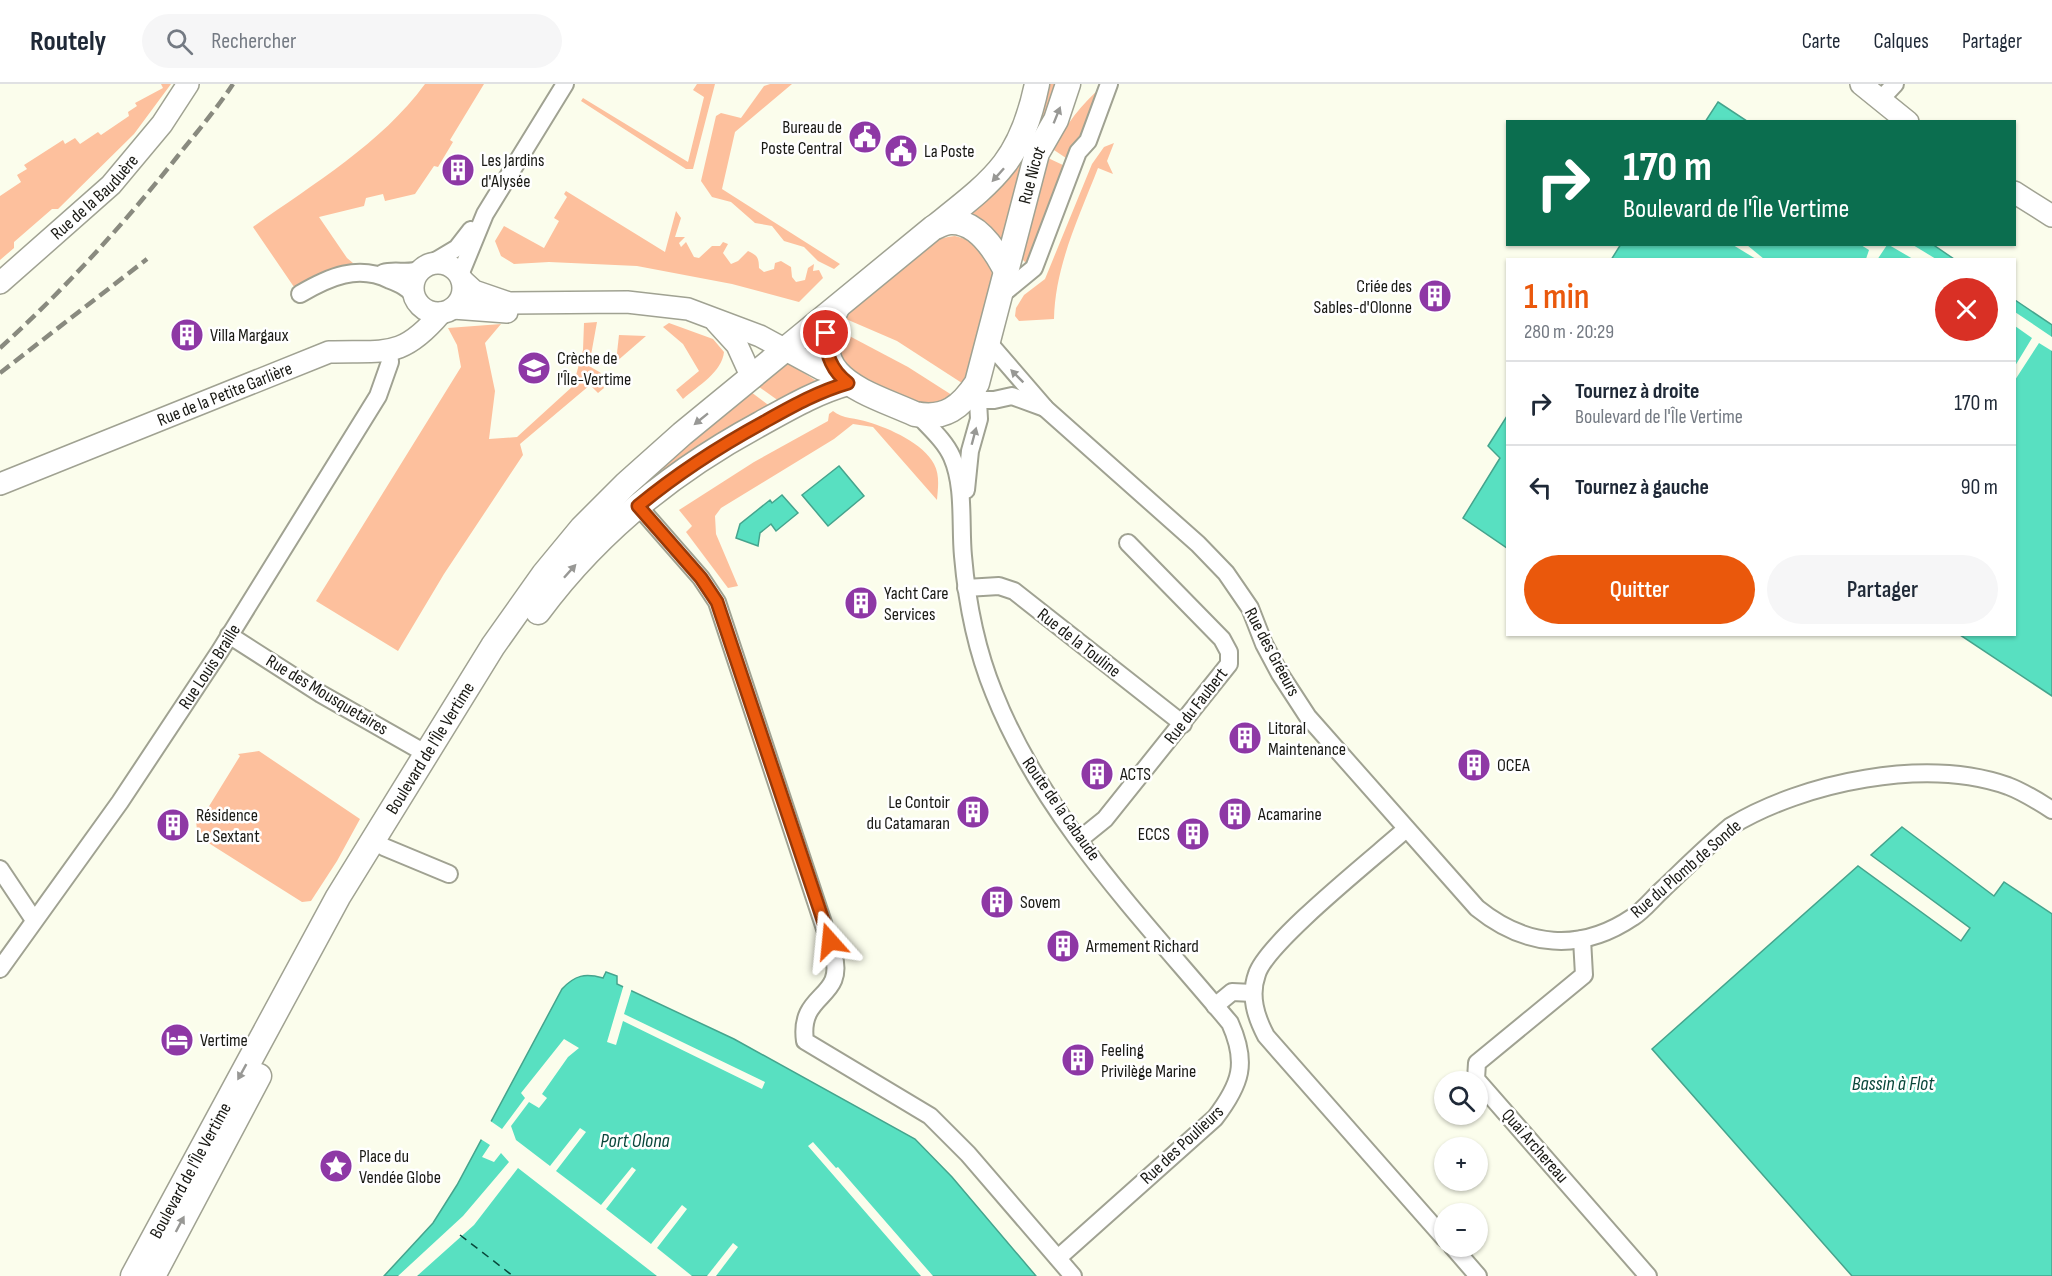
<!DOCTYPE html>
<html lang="fr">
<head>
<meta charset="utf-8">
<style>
	body { margin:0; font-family:"Sofia Sans Condensed",sans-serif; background:#f6f6f7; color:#1f2937; height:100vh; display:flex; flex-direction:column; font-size:22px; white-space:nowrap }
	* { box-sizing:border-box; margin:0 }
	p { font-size:20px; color:#747a83 }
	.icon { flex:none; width:33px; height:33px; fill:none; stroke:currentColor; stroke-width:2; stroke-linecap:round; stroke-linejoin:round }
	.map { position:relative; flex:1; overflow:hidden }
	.side { position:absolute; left:1506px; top:174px; width:510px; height:378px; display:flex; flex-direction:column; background:#fff; border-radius:0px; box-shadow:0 2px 4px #0004 }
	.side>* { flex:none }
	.top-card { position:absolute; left:1506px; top:36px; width:510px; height:126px; border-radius:0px; box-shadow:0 2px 4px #0004; background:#0b6e4f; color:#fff; overflow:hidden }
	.buttons { position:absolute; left:1434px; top:987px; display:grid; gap:12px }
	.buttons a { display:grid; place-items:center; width:54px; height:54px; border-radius:50%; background:#fff; box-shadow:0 2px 4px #0004; font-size:30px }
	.pin { position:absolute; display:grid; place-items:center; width:51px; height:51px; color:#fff; margin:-26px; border:3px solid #fff; border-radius:50%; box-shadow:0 2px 6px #0007 }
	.me { position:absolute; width:66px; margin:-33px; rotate:342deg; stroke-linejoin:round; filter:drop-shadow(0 0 4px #0008) }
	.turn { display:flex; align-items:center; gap:21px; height:126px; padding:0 18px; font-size:27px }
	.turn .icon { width:78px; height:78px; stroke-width:2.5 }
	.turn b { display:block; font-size:42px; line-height:51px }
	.round { display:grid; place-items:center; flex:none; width:63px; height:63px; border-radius:32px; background:#f6f6f7 }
	.summary { display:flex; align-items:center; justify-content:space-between; height:102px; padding:0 18px }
	h1 { font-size:36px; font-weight:600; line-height:45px; color:#ea580c }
	.cta { display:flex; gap:12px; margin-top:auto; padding:12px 18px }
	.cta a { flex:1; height:69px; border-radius:36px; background:#ea580c; color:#fff; font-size:24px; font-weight:600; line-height:69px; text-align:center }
	.cta a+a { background:#f6f6f7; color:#1f2937 }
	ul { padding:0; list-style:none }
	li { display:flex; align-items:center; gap:18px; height:84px; padding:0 18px; border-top:2px solid #e0e1e3 }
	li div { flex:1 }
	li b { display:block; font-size:22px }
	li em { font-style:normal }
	header { display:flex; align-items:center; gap:36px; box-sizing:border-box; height:84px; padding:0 30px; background:#fff; border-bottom:2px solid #e0e1e3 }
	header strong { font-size:28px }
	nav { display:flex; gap:33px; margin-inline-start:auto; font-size:21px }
	.search { width:420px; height:54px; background:#f6f6f7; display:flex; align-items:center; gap:15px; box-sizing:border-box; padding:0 21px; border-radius:33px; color:#747a83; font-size:22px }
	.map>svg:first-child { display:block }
</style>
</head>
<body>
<header>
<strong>Routely</strong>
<div class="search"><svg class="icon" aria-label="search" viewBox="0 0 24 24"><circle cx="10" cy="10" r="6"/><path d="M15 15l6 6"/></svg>Rechercher</div>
<nav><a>Carte</a><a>Calques</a><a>Partager</a></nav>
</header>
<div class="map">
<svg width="2052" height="1192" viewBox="0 0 2052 1192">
	<rect width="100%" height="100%" fill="#fbfdec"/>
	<!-- green -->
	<g fill="#fdc09d">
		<polygon points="161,0 171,0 134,50 58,125 52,125 14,158 14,164 0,176 0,112 21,98 17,91 27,85 24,81 63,56 65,60 75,54 80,60 98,48 101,51 129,32 128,28 137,22 135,19 163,4"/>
		<path d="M425,0H484L450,56L453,58L438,83L434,82L415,110L385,117L383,110L366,114L364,122L319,133L347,174L353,179L294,203L253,143C313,100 381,60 425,0Z"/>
		<polygon points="697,0 715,0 693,85 686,85 581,17 583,14 688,78 704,13 693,6"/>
		<polygon points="770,0 792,0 735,48 722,105 840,180 834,185 818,177 804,163 784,157 772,142 755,139 731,118 712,113 701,97 716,32 721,29 741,34 764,2"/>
		<polygon points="1044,0 1066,0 1036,55 1031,53"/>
		<path d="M1103,2L1084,54L1072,63L1066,74L1054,66C1065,41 1082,19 1103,2Z"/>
		<path d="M1114,59L1107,77L1113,90L1098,84C1079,133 1055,182 1054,235L1019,237L1015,232L1016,224L1024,211L1045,195L1092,80L1104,63Z"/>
		<polygon points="1032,65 1001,160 962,130"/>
		<polygon points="1048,74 1065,82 1027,180 1022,175"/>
		<path d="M566,107L665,168L676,127L681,134L675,153H685L679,159L681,163L686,158L694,173L699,174L712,162H720L723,158L728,160L723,169L731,180L738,177L748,167C756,171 759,172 759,184L764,188L774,185L775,179L781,177L791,183L792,193L796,198L805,196L808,184L814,180L813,187L819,186L823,194L799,218L732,200L637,182L549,178L514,180L501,172L495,157L504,142L544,164L559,137L554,134L567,113L564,110Z"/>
		<path d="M955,152C982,158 993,177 993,203L965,301L897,257L846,235L848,225C876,201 918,154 955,152Z"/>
		<polygon points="597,238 589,282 601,289 600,296 604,304 598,309 590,301 520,360 523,371 444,490 398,567 316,517 461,283 457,261 448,244 501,240 485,259 495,307 489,355 517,353 573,302 583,266 584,239"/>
		<path d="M669,239L713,255L724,268C722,288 698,302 683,315L676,306L699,287L683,260L663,243Z"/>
		<polygon points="838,246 908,283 955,313 928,323 853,290 836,271"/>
		<polygon points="619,251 646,252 616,278"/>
		<polygon points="785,277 818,298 783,320 755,300"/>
		<polygon points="747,305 775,326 676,386 587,447"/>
		<path d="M833,327C842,335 857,334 868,338C889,344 924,360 934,380C940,391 938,404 937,416L873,343L853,340L834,355L721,424L715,432L716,450L738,502L728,504L686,448L692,442L679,426L754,378L828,337L829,330Z"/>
		<polygon points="259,667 360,735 337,777 311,817 302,818 207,758 199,745 197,746 196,737 200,730 203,732 240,672 238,670"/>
	</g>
	<!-- water -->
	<g fill="#58e0c1" stroke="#45a48d" stroke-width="1.5">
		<polygon points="1718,18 1747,37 1705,38"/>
		<polygon points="1621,160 1932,160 1954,175 1611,176"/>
		<polygon points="2015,216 2052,241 2052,612 1960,551 2014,550"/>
		<polygon points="1507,332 1507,464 1463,434 1500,374 1488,362"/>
		<polygon points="839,382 864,412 828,442 802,411"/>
		<polygon points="782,411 798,429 776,447 771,440 760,449 758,462 736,454 740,440 770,416 772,419"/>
		<polygon points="1902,743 1994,812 2004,798 2052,830 2052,1192 1852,1192 1652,965 1858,782 1961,857 1970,844 1871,771"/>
		<path d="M606,888L617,892V900L734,955L915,1055L952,1093L1036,1192H384L433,1139L457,1101L562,905C575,891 585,889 603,894Z"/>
	</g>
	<!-- pier -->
	<g fill="#fbfdec">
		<polygon points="1733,161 1747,161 1764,175 1756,175"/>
		<polygon points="1861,161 1876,162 1887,161 1877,176 1866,175 1869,166"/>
		<polygon points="1889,161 1913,161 1936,175 1913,175"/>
		<polygon points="2015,228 2052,253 2052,267 2039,259 2015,296 2015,282 2032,254 2015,242"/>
		<polygon points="624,900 632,904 624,930 765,998 762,1005 623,937 616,961 607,958"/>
		<polygon points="564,955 579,964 568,973 542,1010 547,1014 539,1024 529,1018 511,1042 516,1056 550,1082 580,1044 586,1048 556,1087 601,1121 632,1083 636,1086 606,1125 651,1160 682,1121 687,1125 657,1164 692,1192 657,1192 518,1084 474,1141 417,1192 398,1192 463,1132 509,1078 501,1069 494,1078 482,1073 490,1061 479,1054 489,1036 502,1045 525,1014 521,1009"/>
		<polygon points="813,1058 836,1084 838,1083 933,1192 921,1192 808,1062"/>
		<polygon points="733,1159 738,1163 716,1192 707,1192"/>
	</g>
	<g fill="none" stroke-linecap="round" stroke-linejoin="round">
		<!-- ferry -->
		<polyline stroke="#09473b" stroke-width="1.5" stroke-dasharray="8 6" stroke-linecap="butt" points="460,1151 513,1192"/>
		<defs>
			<g id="minor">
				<polyline points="1880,16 1895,0"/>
				<polyline points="432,179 457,164 471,146"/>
				<path d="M383,189C396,185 408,191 422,185"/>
				<polyline points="460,191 485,130 565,0"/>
				<path d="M300,210C329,193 358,180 390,196C400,200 407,203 414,211"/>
				<polyline points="1000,212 1034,184 1078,68 1088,57 1109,0"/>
				<path d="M989,259L1046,325L1198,460L1226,489L1250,524L1264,560L1280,590L1308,633L1477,824C1525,863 1580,869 1633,833C1644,826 1653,814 1663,805C1685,784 1707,762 1731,742C1804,698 1925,673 2008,702C2024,708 2038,717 2052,726"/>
				<polyline points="969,316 994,316 1012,312 1045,324"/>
				<path d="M918,331C930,344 945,357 952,373C965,403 960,441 963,472C967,519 976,565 994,609C1044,735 1144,836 1230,939C1248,979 1241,1000 1215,1034L1058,1174"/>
				<polyline points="966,406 970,367 979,335 977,299"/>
				<path d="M638,422L701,494L717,518L833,869C847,916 798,907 805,957L930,1032L968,1070L1073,1192"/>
				<polyline points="966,504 999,502 1014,507 1183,640"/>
				<polyline points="229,551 321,610 425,669"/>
				<path d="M1406,745C1376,772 1267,858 1257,890C1249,912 1256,933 1266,952L1444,1154"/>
				<polyline points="1079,756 1105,735 1229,580 1229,568 1222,555 1128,459"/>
				<polyline points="384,763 449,790"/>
				<polyline points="0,785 34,836"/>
				<polyline points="1582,855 1584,891 1477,979 1476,995 1648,1192"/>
				<path id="s1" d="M0,885L120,718L220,567L378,312L390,278L389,267"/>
				<polyline points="1215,922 1232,908 1253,909"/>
				<polyline points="1452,1162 1478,1192"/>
			</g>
			<g id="tertiary">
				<polyline points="1861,0 1908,38"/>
				<polyline points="2014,108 2052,132"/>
				<circle cx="438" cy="204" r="25"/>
				<polyline points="462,196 474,207 509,219 627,218 688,225 760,252 821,285 836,290"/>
				<path id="s2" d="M0,199L111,101L162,40L188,0"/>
				<polyline points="453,224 507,228"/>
				<polyline points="716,238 737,261 752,294"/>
				<path id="s3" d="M0,400L329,268C386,266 401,276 441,229"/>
			</g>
			<g id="secondary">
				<path d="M936,142C995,95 1021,77 1037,0"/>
				<path id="s4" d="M837,224C802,294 864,307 915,330C945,336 961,323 977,299L1037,69L1056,36L1068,0"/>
				<path d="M538,528C597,448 673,387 760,340C789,324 816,308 848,299"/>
				<path id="s5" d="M133,1192L338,813L493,562L544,490L582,444L626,400L682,350L933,144C938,142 945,138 951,138C977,137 995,166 1005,185"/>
				<polyline points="153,1192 259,992"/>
			</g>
		</defs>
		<!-- minor casing -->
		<use href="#minor" stroke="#a0a292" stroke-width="20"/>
		<!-- tertiary casing -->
		<use href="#tertiary" stroke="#a0a292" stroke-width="24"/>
		<!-- secondary casing -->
		<use href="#secondary" stroke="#a0a292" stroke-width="27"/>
		<!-- minor -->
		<use href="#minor" stroke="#fff" stroke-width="16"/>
		<!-- tertiary -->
		<use href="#tertiary" stroke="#fff" stroke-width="21"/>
		<!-- secondary -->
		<use href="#secondary" stroke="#fff" stroke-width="24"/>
		<!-- rail -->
		<g stroke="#898a7f" stroke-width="4.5" stroke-dasharray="12 6" stroke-linecap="butt">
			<path d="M0,264C65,205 123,141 177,73C196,49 216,26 233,0"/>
			<polyline points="0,289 147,175"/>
		</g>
	</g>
	<!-- one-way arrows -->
	<defs><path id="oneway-solid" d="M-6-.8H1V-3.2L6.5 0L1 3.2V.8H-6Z" transform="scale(1.5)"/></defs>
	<g fill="#989895">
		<use href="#oneway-solid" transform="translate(1057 31) rotate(-68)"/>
		<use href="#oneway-solid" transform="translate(998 91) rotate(132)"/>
		<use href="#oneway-solid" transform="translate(1017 292) rotate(-135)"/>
		<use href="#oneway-solid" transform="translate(701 335) rotate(141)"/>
		<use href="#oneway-solid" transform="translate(974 352) rotate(-75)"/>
		<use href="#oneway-solid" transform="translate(570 487) rotate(-48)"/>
		<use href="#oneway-solid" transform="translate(242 988) rotate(119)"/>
		<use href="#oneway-solid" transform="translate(180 1140) rotate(-62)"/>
	</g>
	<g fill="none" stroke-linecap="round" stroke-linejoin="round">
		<defs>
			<path id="route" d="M826,249C825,270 831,286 848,299C817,308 791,323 764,338C718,363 678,389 638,422L701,494L717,518L830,857"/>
		</defs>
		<!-- route casing -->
		<use href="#route" stroke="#983908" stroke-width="15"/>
		<!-- route -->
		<use href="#route" stroke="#ea580c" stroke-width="10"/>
	</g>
	<!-- icons -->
	<defs>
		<symbol id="civic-disc" viewBox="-11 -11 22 22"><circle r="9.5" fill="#8e38a5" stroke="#fff"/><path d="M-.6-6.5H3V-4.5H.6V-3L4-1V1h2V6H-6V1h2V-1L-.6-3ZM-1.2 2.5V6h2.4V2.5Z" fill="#fff"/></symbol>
		<symbol id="building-disc" viewBox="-11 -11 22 22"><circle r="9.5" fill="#8e38a5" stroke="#fff"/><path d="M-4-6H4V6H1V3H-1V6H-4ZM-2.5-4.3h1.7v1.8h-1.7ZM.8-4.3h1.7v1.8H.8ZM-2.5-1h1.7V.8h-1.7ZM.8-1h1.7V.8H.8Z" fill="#fff"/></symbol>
		<symbol id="school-disc" viewBox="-11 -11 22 22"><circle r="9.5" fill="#8e38a5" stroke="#fff"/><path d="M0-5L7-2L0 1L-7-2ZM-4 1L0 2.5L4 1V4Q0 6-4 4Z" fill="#fff"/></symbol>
		<symbol id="hotel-disc" viewBox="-11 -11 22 22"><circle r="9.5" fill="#8e38a5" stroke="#fff"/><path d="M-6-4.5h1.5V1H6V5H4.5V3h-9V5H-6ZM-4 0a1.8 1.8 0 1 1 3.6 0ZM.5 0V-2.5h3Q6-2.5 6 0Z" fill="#fff"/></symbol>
		<symbol id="sight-disc" viewBox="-11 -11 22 22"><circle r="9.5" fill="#8e38a5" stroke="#fff"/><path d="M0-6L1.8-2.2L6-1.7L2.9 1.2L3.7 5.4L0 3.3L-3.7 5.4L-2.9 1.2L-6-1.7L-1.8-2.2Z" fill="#fff"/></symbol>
	</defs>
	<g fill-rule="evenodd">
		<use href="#civic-disc" x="846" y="34" width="38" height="38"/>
		<use href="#civic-disc" x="882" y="48" width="38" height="38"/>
		<use href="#building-disc" x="439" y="67" width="38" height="38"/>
		<use href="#building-disc" x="1416" y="193" width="38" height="38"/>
		<use href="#building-disc" x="168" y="232" width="38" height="38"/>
		<use href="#school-disc" x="515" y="265" width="38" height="38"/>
		<use href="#building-disc" x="842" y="500" width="38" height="38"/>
		<use href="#building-disc" x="1226" y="635" width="38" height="38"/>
		<use href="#building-disc" x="1455" y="662" width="38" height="38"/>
		<use href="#building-disc" x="1078" y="671" width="38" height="38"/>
		<use href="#building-disc" x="954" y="709" width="38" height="38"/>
		<use href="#building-disc" x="1216" y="711" width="38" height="38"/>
		<use href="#building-disc" x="154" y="722" width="38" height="38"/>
		<use href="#building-disc" x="1174" y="731" width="38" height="38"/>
		<use href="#building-disc" x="978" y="799" width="38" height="38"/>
		<use href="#building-disc" x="1044" y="843" width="38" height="38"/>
		<use href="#hotel-disc" x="158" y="937" width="38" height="38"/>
		<use href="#building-disc" x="1059" y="957" width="38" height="38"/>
		<use href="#sight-disc" x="317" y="1063" width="38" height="38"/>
	</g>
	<g text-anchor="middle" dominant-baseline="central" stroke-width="5" stroke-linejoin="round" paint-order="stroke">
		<!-- poi labels -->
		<g font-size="18" fill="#191914" stroke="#fff" text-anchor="start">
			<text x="842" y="43" text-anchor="end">Bureau de<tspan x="842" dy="21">Poste Central</tspan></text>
			<text x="924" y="67">La Poste</text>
			<text x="481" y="76">Les Jardins<tspan x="481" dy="21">d'Alysée</tspan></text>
			<text x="1412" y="202" text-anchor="end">Criée des<tspan x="1412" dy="21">Sables-d'Olonne</tspan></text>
			<text x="210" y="251">Villa Margaux</text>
			<text x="557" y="274">Crèche de<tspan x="557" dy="21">l'Île-Vertime</tspan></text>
			<text x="884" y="509">Yacht Care<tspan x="884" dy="21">Services</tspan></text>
			<text x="1268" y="644">Litoral<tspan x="1268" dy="21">Maintenance</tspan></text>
			<text x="1497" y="681">OCEA</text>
			<text x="1120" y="690">ACTS</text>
			<text x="950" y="718" text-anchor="end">Le Contoir<tspan x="950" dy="21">du Catamaran</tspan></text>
			<text x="1258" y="730">Acamarine</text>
			<text x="196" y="731">Résidence<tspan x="196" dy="21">Le Sextant</tspan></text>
			<text x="1170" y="750" text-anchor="end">ECCS</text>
			<text x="1020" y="818">Sovem</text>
			<text x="1086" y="862">Armement Richard</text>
			<text x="200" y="956">Vertime</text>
			<text x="1101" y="966">Feeling<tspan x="1101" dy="21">Privilège Marine</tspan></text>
			<text x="359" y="1072">Place du<tspan x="359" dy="21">Vendée Globe</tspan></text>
		</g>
		<!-- street labels -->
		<g font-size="18" fill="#191914" stroke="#fff">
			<text stroke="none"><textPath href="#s4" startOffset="447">Rue Nicot</textPath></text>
			<text stroke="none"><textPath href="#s2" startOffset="128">Rue de la Bauduère</textPath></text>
			<text stroke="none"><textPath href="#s3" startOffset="242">Rue de la Petite Garlière</textPath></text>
			<text transform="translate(1079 559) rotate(38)">Rue de la Touline</text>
			<text transform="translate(1272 568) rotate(62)">Rue des Gréeurs</text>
			<text stroke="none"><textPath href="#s1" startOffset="368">Rue Louis Braille</textPath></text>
			<text transform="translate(327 611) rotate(31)">Rue des Mousquetaires</text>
			<text transform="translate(1196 622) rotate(-52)">Rue du Faubert</text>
			<text stroke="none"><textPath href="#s5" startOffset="606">Boulevard de l'Île Vertime</textPath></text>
			<text transform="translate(1061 725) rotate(55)">Route de la Cabaude</text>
			<text transform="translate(1686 785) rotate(-41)">Rue du Plomb de Sonde</text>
			<text transform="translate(1182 1061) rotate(-43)">Rue des Poulieurs</text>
			<text transform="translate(1535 1062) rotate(49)">Quai Archereau</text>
			<text stroke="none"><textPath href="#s5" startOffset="120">Boulevard de l'Île Vertime</textPath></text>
		</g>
		<!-- water labels -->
		<g font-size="20" font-style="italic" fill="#09473b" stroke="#fff">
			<text x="1893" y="1000">Bassin à Flot</text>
			<text x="635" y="1057">Port Olona</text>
		</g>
	</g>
</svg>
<div class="buttons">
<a><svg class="icon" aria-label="search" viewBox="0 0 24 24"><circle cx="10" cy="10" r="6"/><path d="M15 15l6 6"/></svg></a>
<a>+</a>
<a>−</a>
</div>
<div class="pin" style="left:826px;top:249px;background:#d93025"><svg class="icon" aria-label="arrive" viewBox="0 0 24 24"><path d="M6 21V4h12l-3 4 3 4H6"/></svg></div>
<svg class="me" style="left:830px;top:857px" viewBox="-20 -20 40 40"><path d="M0-17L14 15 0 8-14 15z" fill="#ea580c" stroke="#fff" stroke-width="4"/></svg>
<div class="top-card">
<div class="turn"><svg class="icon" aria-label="right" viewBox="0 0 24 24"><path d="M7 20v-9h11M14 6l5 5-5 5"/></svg><div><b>170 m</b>Boulevard de l'Île Vertime</div></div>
</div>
<section class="side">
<div class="summary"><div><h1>1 min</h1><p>280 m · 20:29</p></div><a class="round" style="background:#d93025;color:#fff"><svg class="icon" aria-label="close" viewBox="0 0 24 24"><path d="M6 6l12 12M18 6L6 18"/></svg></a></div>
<ul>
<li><svg class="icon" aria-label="right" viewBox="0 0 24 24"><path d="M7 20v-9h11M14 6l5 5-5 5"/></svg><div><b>Tournez à droite</b><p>Boulevard de l'Île Vertime</p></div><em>170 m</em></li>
<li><svg class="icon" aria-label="left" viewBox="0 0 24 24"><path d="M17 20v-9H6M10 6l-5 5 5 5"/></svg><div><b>Tournez à gauche</b></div><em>90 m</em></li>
</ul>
<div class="cta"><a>Quitter</a><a>Partager</a></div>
</section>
</div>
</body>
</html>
